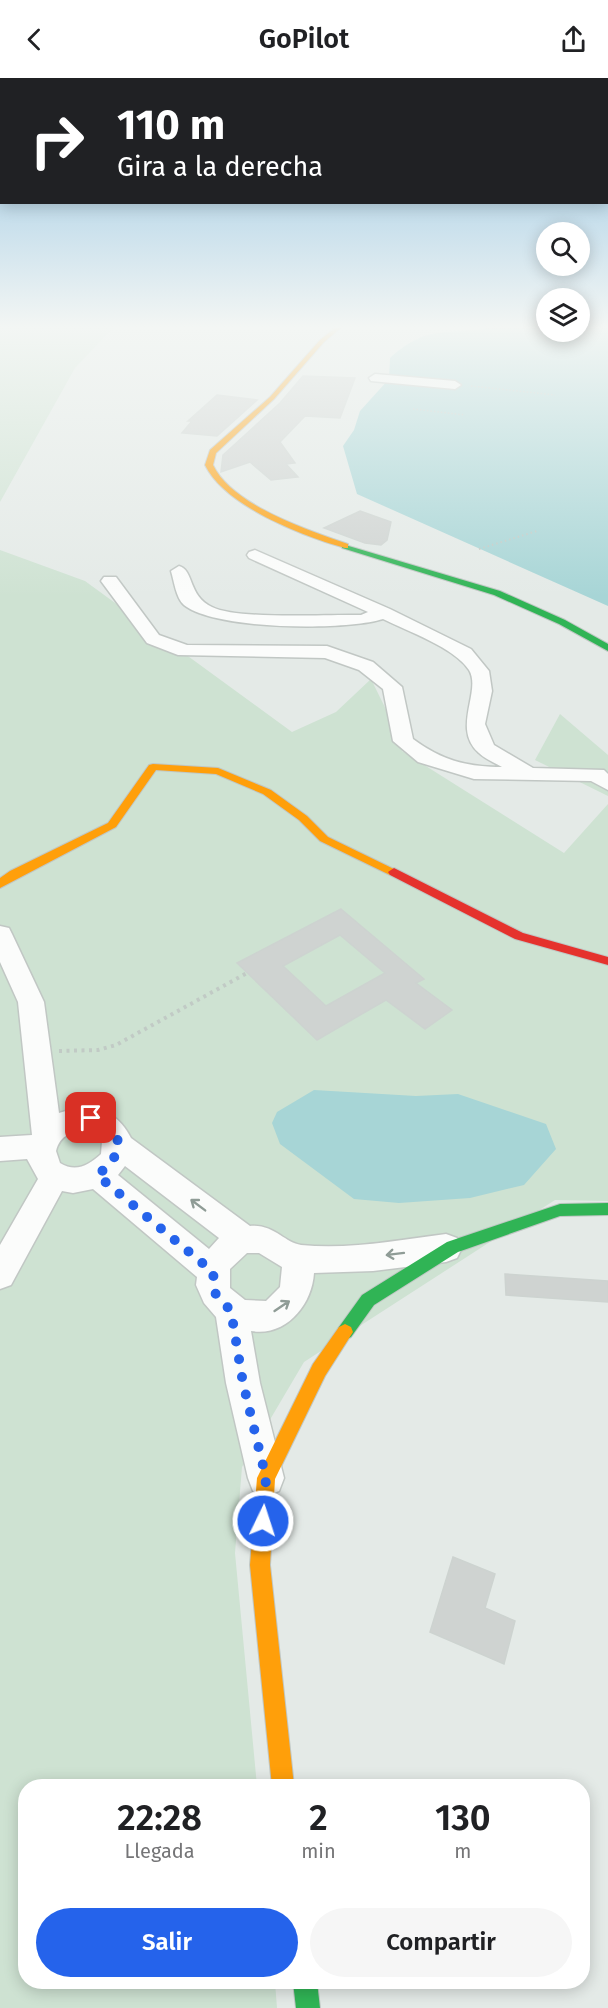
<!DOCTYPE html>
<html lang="es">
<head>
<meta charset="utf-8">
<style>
	body { margin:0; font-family:"Fira Sans",sans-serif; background:#f6f6f6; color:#202124; height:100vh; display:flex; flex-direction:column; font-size:22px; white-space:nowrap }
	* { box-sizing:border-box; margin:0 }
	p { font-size:20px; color:#757577 }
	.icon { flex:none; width:33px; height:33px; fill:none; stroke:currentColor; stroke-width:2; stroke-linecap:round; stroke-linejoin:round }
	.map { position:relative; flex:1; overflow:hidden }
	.side { position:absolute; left:18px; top:1701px; width:572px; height:210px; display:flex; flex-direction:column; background:#fff; border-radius:24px; box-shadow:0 3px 15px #0003 }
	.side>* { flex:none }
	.hud { position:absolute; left:0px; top:0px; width:609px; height:126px; box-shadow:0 3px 15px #0003; background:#202124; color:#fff; overflow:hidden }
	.buttons { position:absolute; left:536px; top:144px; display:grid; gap:12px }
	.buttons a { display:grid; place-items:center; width:54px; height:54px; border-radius:50%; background:#fff; box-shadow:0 3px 15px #0003; font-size:30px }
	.pin { position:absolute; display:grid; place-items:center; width:51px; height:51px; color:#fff; margin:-26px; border-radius:12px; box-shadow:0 3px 9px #0006 }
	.me { position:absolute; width:66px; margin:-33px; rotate:4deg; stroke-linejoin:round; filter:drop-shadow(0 0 4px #0008) }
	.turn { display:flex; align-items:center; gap:21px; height:126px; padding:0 18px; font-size:27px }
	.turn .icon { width:78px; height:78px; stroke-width:2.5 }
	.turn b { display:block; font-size:42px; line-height:51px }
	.eta { display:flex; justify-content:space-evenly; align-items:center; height:102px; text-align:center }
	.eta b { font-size:36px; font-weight:600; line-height:42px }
	.primary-button { display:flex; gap:12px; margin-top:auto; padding:12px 18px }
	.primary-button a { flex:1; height:69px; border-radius:36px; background:#2563eb; color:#fff; font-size:24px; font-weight:600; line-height:69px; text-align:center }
	.primary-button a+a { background:#f6f6f6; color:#202124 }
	header { display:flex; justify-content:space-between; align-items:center; height:78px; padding:0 18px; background:#fff; font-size:27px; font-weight:600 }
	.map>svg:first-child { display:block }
</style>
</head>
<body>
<header><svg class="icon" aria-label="back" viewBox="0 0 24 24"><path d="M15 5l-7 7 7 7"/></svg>GoPilot<svg class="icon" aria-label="share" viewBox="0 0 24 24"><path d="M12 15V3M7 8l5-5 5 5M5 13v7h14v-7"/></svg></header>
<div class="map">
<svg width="608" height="1930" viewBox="0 0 608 1930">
	<rect width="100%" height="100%" fill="#e4eae7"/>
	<!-- green -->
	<g fill="#cee2d2">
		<polygon points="0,249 114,249 75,290 0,424"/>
		<polygon points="0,472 85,503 292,654 336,634 371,601 399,658 402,673 564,775 608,726 608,1123 555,1122 304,1284 242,1389 235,1475 257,1708 26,1708 26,1904 275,1904 277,1930 0,1930"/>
		<polygon points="560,636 608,677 608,718 535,682"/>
	</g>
	<!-- water -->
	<g fill="#a7d5d6">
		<path d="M493,249H546V254H579V249H608V528L357,416L343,368L354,352L360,333L389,301L390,280C430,244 448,259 493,249Z"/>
		<polygon points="314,1012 416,1018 458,1016 546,1046 556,1071 524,1107 470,1120 399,1125 354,1121 280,1066 272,1045 277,1034"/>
	</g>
	<!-- building -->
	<g fill="#cfd3d1" stroke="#cdd3d0" stroke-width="1.5" fill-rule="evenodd">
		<polygon points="303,298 355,300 340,340 305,338 280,364 295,385 286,386 298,399 271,402 250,384 221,394 223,377 280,325"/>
		<polygon points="217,317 257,322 217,358 182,355 192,343 188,343"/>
		<polygon points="360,433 391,444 387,462 381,467 365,465 324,450"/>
		<path d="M341,831L424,901L416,905L452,932L425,951L386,922L317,962L237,885ZM340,857L385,895L326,928L283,888Z"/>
		<polygon points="505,1196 608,1203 608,1224 506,1217"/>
		<polygon points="453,1479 495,1496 485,1530 515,1543 504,1586 430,1554"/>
	</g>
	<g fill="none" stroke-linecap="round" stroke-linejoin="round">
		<defs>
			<g id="street">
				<polygon points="375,296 455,303 461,307 455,311 371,303 369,300"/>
				<path d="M255,472L390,531L471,571L489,593L492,613L485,646L494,667L533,690L604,692L608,696V712L591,703L474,701L418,684L393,663L383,611L359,592L325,580L178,577L147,565L101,503L104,499H116L159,557L187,567L327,568L373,584L402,609L413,661C441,682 467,689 502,689C495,685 485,681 479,675C451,651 482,613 469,592C455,570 407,553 383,541C345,553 215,552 184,527C176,520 174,503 171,493L179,488C194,492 188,518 212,529C238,542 327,536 361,537L368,534L249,480L247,477L249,474Z"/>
				<path d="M0,848L9,850L12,856L44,924L59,1035C89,1025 116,1030 131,1060L250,1148C274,1146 285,1165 301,1167C349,1172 399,1162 446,1156L457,1160L462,1170L457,1180L446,1184L373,1193L314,1195C312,1227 286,1259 251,1253L260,1305L284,1400L279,1413L266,1418L253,1413L248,1400L226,1305L216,1239L204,1225L196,1207L197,1199L93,1111L73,1115L62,1113L11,1207L0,1211V1167L38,1101L27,1081L0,1083V1059L32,1057L18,924L0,884ZM88,1052L102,1063L101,1076C89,1087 76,1095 60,1085L56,1073C60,1057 72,1053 88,1052ZM125,1088L219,1160L209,1171L118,1097ZM247,1175H259L282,1189L280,1209L266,1223L245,1222L230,1210V1191Z"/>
			</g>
			<g id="fast">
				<polygon points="342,466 500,513 565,542 608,566 608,573 559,546 494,517 342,470"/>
				<polygon points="608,1125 608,1137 560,1138 458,1174 374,1227 351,1259 345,1262 339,1259 337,1254 339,1249 362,1217 447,1164 560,1126"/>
				<polygon points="293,1904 317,1904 320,1930 296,1930"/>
			</g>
			<g id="slow">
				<path d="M336,249H342L324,264L274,321L216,375L213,387C232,427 307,452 348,466V470H345C302,458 225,428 205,387L210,372L270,319L320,262Z"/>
				<polygon points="153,686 218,690 271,712 307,738 328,759 400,794 398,797 390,797 320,763 299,742 263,716 216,696 156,692 116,749 0,810 0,800 10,793 108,745 149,687"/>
				<polygon points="345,1246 351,1249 353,1254 325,1298 275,1401 270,1487 294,1708 272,1708 250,1487 257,1400 313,1286 339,1249"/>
			</g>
			<polygon id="jam" points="394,790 523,855 608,879 608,887 515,861 390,797 388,794"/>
		</defs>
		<!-- street casing -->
		<use href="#street" stroke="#c1c7c4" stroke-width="3"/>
		<!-- fast casing -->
		<use href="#fast" stroke="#c0c7c4" stroke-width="2"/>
		<!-- slow casing -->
		<use href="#slow" stroke="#c0c7c4" stroke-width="2"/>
		<!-- jam casing -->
		<use href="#jam" stroke="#c0c7c4" stroke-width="2"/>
		<!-- path-far2 -->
		<g stroke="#c1cac5" stroke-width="1.5" stroke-dasharray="1.5 2" stroke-linecap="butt">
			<polyline points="471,308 555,317"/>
			<polyline points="413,331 465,337"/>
		</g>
		<!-- path-far1 -->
		<polyline stroke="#c1cac5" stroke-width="2" stroke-dasharray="1.5 3" stroke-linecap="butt" points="479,471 537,453"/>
		<!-- path -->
		<polyline stroke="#c1cac5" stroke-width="4" stroke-dasharray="3 4.5" stroke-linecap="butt" points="59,973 98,972 116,967 247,895"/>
		<!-- street -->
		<use href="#street" fill="#fbfcfb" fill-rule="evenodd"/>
		<!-- fast -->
		<use href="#fast" fill="#30b455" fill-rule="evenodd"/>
		<!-- slow -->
		<use href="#slow" fill="#ff9f0a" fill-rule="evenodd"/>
		<!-- jam -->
		<use href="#jam" fill="#e5322d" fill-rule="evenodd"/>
	</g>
	<!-- one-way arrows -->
	<defs><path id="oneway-shaft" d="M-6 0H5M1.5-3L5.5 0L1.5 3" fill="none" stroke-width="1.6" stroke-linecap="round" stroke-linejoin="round" transform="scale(1.5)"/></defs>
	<g stroke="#8f9c96">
		<use href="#oneway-shaft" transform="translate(198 1127) rotate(-143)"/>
		<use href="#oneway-shaft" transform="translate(395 1176) rotate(173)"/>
		<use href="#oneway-shaft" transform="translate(282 1228) rotate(-34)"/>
	</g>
	<!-- sky -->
	<linearGradient id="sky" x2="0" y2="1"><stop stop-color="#8ec1e1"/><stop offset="0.48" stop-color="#f3f6f4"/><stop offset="1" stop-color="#f3f6f4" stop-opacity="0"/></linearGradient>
	<rect width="608" height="519" fill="url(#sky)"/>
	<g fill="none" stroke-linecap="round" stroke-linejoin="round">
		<!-- route -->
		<path stroke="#2563eb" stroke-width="10" stroke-dasharray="0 18" d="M91,1040C127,1052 125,1077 97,1097L213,1194L215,1215L231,1233L243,1305L266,1400L263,1443"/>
	</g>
</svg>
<div class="buttons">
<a><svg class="icon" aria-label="search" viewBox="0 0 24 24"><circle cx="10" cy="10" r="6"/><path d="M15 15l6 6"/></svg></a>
<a><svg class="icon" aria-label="layers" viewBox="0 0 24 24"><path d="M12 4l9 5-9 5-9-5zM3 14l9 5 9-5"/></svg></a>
</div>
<div class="pin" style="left:91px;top:1040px;background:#d93025"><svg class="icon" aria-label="arrive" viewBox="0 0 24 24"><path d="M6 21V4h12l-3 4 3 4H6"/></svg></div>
<svg class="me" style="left:263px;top:1443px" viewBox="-20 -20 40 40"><circle r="17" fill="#2563eb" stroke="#fff" stroke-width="3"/><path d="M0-11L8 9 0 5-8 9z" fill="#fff"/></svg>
<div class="hud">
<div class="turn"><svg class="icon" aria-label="right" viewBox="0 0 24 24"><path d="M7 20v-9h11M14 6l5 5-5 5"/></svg><div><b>110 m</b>Gira a la derecha</div></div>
</div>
<section class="side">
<div class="eta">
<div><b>22:28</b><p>Llegada</p></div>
<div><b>2</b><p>min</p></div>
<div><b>130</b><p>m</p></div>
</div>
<div class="primary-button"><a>Salir</a><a>Compartir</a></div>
</section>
</div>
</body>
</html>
